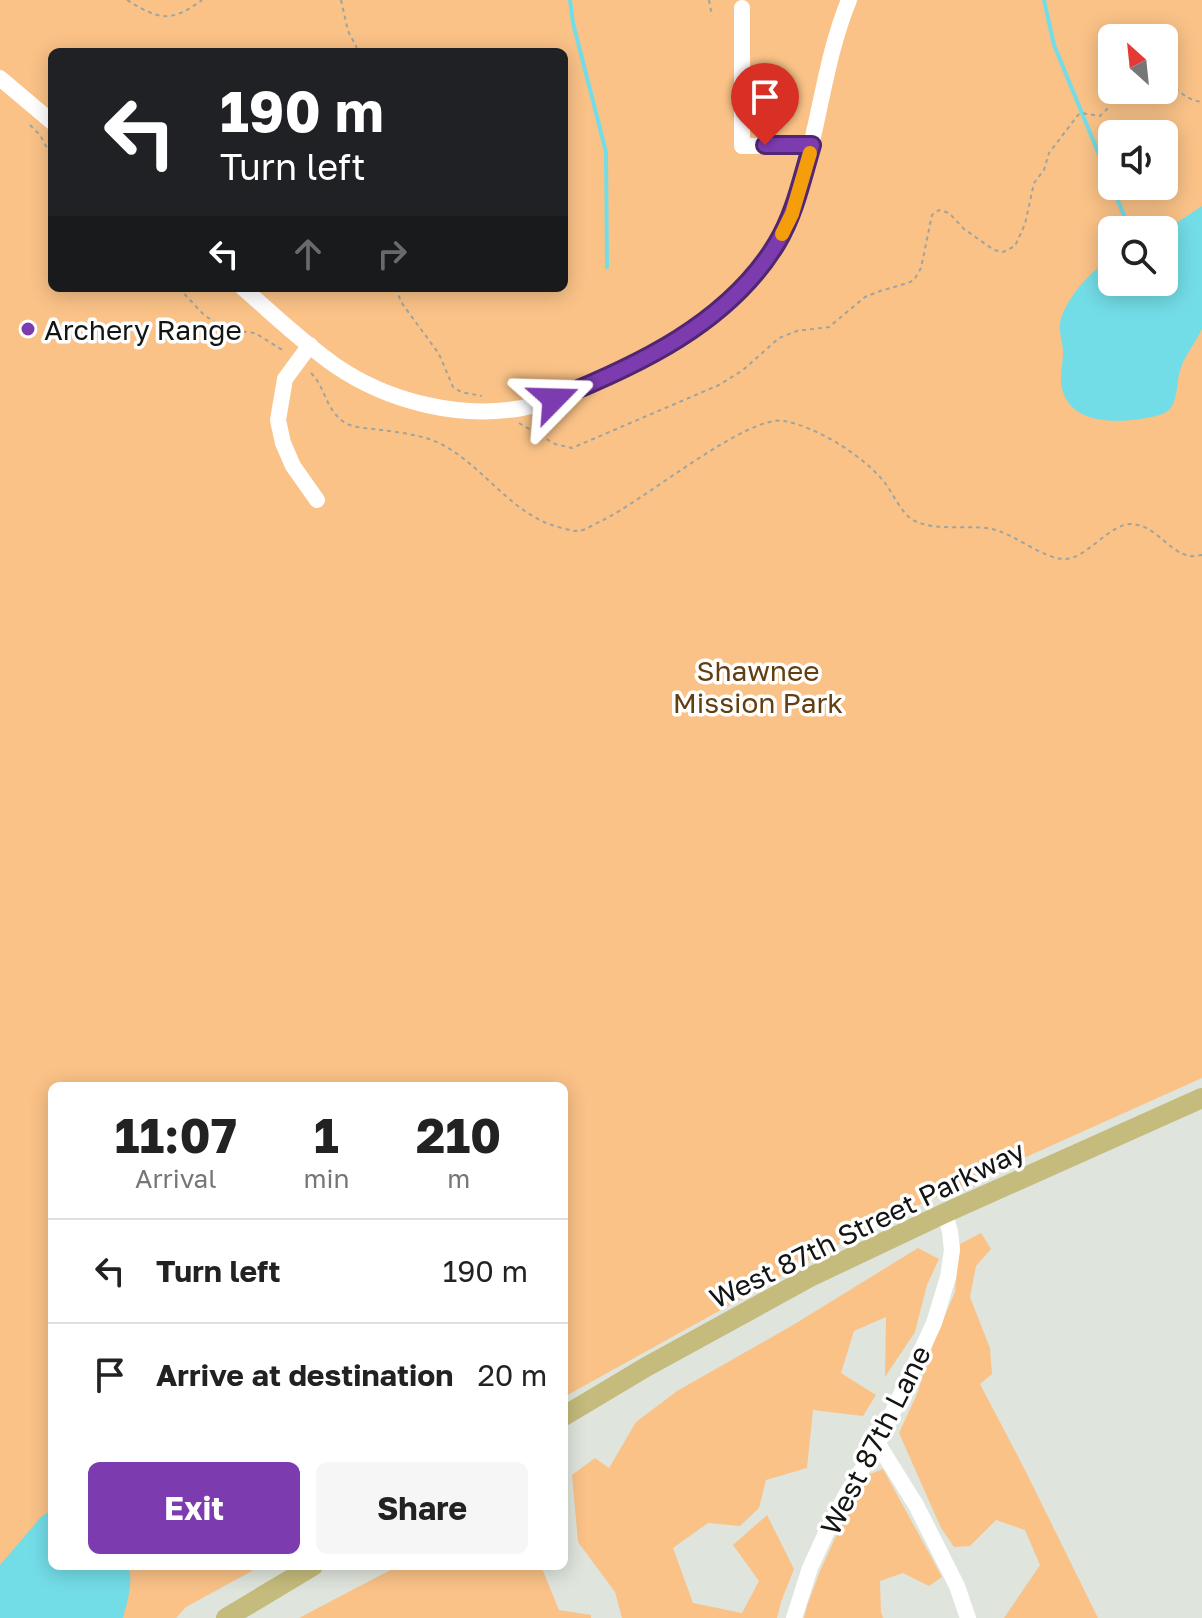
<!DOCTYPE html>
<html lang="en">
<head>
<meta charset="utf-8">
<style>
	body { margin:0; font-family:"Golos Text",sans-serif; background:#f6f6f6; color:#222; height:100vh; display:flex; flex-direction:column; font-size:30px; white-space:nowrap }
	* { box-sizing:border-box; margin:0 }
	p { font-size:26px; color:#767676 }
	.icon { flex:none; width:44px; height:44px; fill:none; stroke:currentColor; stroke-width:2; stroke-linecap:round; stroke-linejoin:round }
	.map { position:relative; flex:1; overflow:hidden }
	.panel { position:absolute; left:48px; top:1082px; width:520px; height:488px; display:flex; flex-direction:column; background:#fff; border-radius:12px; box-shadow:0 4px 20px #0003 }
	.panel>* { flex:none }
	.guide { position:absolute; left:48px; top:48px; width:520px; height:244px; border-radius:12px; box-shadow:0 4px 20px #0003; background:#202124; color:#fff; overflow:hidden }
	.needle { width:52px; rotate:333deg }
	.controls { position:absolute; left:1098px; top:24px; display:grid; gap:16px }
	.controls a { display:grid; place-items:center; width:80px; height:80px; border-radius:12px; background:#fff; box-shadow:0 4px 20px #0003; font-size:40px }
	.pin { position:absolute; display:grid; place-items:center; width:68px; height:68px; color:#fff; margin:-82px -34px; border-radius:50% 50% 50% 0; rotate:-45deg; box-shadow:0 0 8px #0007 }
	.pin .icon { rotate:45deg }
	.me { position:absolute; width:88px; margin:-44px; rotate:68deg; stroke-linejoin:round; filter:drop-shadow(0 0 6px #0008) }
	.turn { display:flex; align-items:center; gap:28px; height:168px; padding:0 40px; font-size:36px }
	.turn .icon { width:104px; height:104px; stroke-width:2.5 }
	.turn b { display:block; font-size:56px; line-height:68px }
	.lanes { display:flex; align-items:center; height:76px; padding:0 40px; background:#0003; justify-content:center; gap:40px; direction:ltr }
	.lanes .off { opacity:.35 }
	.eta { display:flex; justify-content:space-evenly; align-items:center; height:136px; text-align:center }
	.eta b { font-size:48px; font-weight:700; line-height:56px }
	.button { display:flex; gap:16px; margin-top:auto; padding:16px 40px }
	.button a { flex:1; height:92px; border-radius:12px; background:#7c3baf; color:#fff; font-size:32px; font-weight:700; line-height:92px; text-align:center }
	.button a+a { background:#f6f6f6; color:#222 }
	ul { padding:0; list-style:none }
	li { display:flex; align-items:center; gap:24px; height:104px; padding:0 40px; border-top:2px solid #e0e0e0 }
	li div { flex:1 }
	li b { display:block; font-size:30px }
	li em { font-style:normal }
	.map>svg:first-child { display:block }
</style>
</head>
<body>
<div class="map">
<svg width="1202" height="1618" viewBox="0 0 1202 1618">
	<rect width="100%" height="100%" fill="#dfe5dd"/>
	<!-- green -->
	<g fill="#fac287" fill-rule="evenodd">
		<path d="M0,0H1202V1078L870,1227L564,1397V1086H52V1566H261L186,1607L176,1618H0ZM1112,38H1164V90H1112ZM52,52H564V288H52ZM1112,134H1164V186H1112ZM1112,230H1164V282H1112Z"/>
		<polygon points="981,1233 991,1249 976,1266 970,1297 990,1348 992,1374 980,1384 1025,1470 1098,1618 1004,1618 1040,1565 1025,1530 996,1520 970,1546 954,1547 941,1528 899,1433 917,1394 935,1339 955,1292 960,1244"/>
		<polygon points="918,1248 939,1259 927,1285 915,1332 885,1377 886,1317 854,1331 841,1373 876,1395 863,1416 813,1410 807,1468 766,1480 759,1508 740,1526 708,1523 673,1548 693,1603 742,1613 759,1581 733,1545 767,1515 794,1569 781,1602 777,1618 622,1618 615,1592 578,1542 572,1475 595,1458 609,1468 636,1422 677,1391 793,1325"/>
		<polygon points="883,1469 942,1577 929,1586 903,1573 880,1581 881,1612 883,1618 804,1618 807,1606 820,1571 837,1534 870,1474"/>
		<polygon points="398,1566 541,1566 559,1610 591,1615 591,1618 299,1618"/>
	</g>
	<!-- water -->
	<g fill="#73dde7">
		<path d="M1202,206C1202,235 1202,263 1202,292C1202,303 1202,317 1202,328C1200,336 1186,354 1182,365C1176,378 1179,394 1172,406C1167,416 1150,417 1140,419C1112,423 1071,423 1062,389C1059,378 1063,365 1063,353C1063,343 1059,334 1060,323C1064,300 1092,269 1112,258V282H1164V231Z"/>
		<path d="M52,1510V1566H128C134,1582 127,1602 123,1618H0V1565L42,1516Z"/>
	</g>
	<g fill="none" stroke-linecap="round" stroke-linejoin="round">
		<!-- stream -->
		<g stroke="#73dde7" stroke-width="4">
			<polyline points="570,0 573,23 606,152 607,267"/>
			<polyline points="1044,0 1054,45 1130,230"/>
		</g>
		<!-- path -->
		<g stroke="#9fa49e" stroke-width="2" stroke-dasharray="4 4" stroke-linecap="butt">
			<path d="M127,0C159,20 171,23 202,0"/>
			<polyline points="341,0 348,31 356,46 357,52"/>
			<polyline points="709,0 712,16"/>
			<path d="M1164,77C1175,88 1186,100 1202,102"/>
			<polyline points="30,125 40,135 52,157"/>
			<polyline points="179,288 204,315 227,330 255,333 284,351"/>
			<polyline points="396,288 401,302 439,354 453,387 461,392 482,396"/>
			<path d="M311,373C326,388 325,409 344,422C351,427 364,428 373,429C396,432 422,434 443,445C480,465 505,504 544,522C550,525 573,532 579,531C586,530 594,524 601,521C641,503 747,414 784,421C817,427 864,456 885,483C894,495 902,515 915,521C939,532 967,524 992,529C1013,533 1043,559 1065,559C1087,559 1110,522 1133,524C1158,527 1168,552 1190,556C1192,557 1200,555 1202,555"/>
			<path d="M519,423L555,444L572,448L719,385L743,370L779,338L797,331L829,327L865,297L880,291L908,283L914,280L921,268L932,215L939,210L949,213L964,229L994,250L1003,252L1015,246L1025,224L1034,183L1044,170L1049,153L1078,115L1081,113L1100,116L1107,109L1108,103C1106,79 1098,46 1116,27H1121L1129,38"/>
		</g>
		<!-- minor -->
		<g stroke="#fff" stroke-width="16">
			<polyline points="742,8 742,146 812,145"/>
			<polyline points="0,78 52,122"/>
			<path d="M243,288C273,314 303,343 336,366C389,402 459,419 522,408C563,400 603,380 640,360C693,332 744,296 777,244C790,223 796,199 803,176C820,118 826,56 849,0"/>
			<polyline points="310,345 285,379 278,420 283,443 293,466 317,500"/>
			<polyline points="878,1444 916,1505 957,1586 968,1618"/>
			<polyline points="794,1618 810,1568 827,1531 846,1495 878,1444 934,1323 948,1277 952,1250 950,1232 945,1213"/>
		</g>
		<!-- major -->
		<g stroke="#c4bb7c" stroke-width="20">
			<polyline points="564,1416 646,1367 810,1277 945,1213 1202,1098"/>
			<polyline points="226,1618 313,1566"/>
		</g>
	</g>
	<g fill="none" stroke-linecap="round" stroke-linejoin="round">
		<defs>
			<path id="route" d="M554,399C637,366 729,323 777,243C795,213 802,178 812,145H765"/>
		</defs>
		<!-- route casing -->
		<use href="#route" stroke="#512672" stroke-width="20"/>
		<!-- route -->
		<use href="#route" stroke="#7c3baf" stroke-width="14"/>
		<!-- slow -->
		<polyline stroke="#f59e0b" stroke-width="14" points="782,234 792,214 810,153"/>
	</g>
	<!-- markers -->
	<circle fill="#7c3baf" stroke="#fff" stroke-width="3" cx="28" cy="329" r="8"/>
	<g text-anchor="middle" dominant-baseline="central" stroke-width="7" stroke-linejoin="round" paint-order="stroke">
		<!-- poi labels -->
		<g font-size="28" fill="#131513" stroke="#fff" text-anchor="start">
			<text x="44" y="329">Archery Range</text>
		</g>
		<!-- park labels -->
		<g font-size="28" fill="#633e11" stroke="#fff">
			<text x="758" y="670">Shawnee<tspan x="758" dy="32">Mission Park</tspan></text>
		</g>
		<!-- street labels -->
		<g font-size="28" fill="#131513" stroke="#fff">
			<text transform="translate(867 1224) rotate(-26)">West 87th Street Parkway</text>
			<text transform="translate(875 1440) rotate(-63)">West 87th Lane</text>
		</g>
	</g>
</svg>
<div class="controls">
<a><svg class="needle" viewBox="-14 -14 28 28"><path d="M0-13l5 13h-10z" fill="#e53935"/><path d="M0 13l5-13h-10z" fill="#767676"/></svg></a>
<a><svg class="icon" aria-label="sound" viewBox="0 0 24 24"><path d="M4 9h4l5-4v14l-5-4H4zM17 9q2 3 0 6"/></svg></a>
<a><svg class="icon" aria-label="search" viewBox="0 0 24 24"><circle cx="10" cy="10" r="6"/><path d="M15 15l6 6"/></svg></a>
</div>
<div class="pin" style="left:765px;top:145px;background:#d93025"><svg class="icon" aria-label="arrive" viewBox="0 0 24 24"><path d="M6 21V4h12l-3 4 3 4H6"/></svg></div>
<svg class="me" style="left:554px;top:399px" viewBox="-20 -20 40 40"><path d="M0-17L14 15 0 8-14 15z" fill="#7c3baf" stroke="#fff" stroke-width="4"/></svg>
<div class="guide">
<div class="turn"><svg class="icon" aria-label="left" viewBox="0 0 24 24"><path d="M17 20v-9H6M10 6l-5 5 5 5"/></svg><div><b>190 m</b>Turn left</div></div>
<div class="lanes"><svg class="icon" aria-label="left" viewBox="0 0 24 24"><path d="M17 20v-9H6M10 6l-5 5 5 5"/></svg><svg class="icon off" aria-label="ahead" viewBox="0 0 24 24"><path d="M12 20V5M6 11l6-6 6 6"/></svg><svg class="icon off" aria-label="right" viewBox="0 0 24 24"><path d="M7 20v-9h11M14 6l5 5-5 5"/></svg></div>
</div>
<section class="panel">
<div class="eta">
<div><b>11:07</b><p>Arrival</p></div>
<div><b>1</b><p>min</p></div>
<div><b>210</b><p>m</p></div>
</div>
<ul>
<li><svg class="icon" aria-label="left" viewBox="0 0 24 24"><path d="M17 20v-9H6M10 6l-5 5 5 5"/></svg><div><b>Turn left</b></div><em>190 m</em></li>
<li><svg class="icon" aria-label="arrive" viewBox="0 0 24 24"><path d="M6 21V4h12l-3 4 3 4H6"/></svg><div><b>Arrive at destination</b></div><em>20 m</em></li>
</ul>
<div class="button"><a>Exit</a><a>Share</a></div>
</section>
</div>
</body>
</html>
